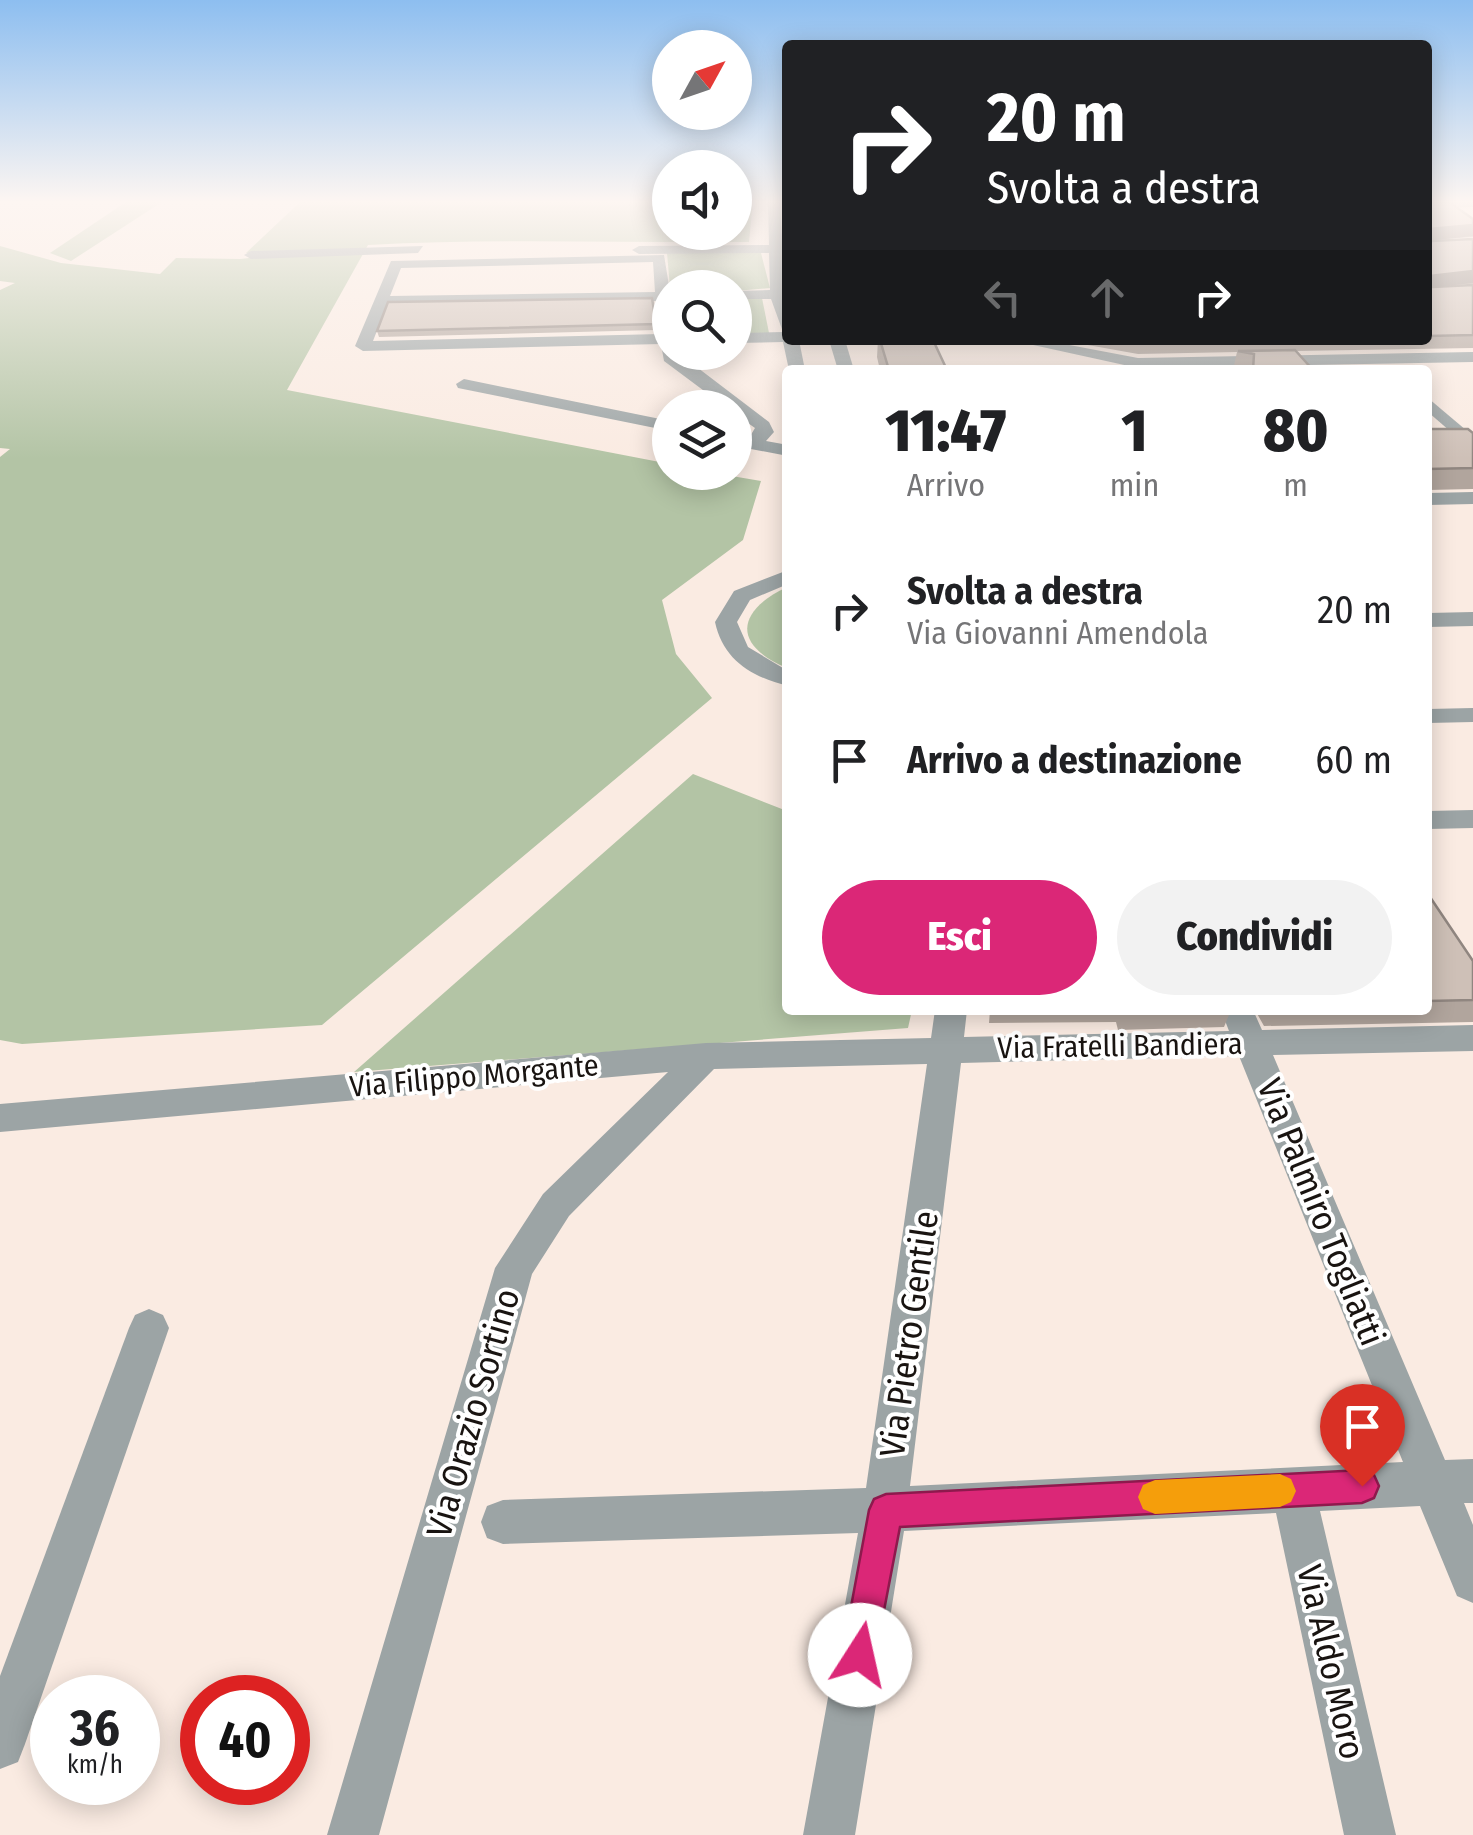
<!DOCTYPE html>
<html lang="it">
<head>
<meta charset="utf-8">
<style>
	body { margin:0; font-family:"Fira Sans Condensed",sans-serif; background:#f2f2f2; color:#202124; height:100vh; display:flex; flex-direction:column; font-size:38px; white-space:nowrap }
	* { box-sizing:border-box; margin:0 }
	p { font-size:32px; color:#757577 }
	.icon { flex:none; width:55px; height:55px; fill:none; stroke:currentColor; stroke-width:2; stroke-linecap:round; stroke-linejoin:round }
	.map { position:relative; flex:1; overflow:hidden }
	.drawer { position:absolute; left:782px; top:365px; width:650px; height:650px; display:flex; flex-direction:column; background:#fff; border-radius:10px; box-shadow:0 5px 25px #0003 }
	.drawer>* { flex:none }
	.guide { position:absolute; left:782px; top:40px; width:650px; height:305px; border-radius:10px; box-shadow:0 5px 25px #0003; background:#202124; color:#fff; overflow:hidden }
	.needle { width:65px; rotate:50deg }
	.buttons { position:absolute; left:652px; top:30px; display:grid; gap:20px }
	.buttons a { display:grid; place-items:center; width:100px; height:100px; border-radius:50%; background:#fff; box-shadow:0 5px 25px #0003; font-size:50px }
	.speed { position:absolute; left:30px; top:1675px; display:flex; gap:20px; font-size:50px; font-weight:700; text-align:center }
	.speed>* { display:grid; place-content:center; width:130px; height:130px; border-radius:50%; background:#fff; box-shadow:0 5px 25px #0003; line-height:1 }
	.speed small { font-size:25px; font-weight:400 }
	.speed .limit { border:15px solid #d22; background:#fff; color:#111 }
	.pin { position:absolute; display:grid; place-items:center; width:85px; height:85px; color:#fff; margin:-102px -42px; border-radius:50% 50% 50% 0; rotate:-45deg; box-shadow:0 0 10px #0007 }
	.pin .icon { rotate:45deg }
	.me { position:absolute; width:110px; margin:-55px; rotate:10deg; stroke-linejoin:round; filter:drop-shadow(0 0 8px #0008) }
	.turn { display:flex; align-items:center; gap:35px; height:210px; padding:0 40px; font-size:45px }
	.turn .icon { width:130px; height:130px; stroke-width:2.5 }
	.turn b { display:block; font-size:70px; line-height:85px }
	.lanes { display:flex; align-items:center; height:95px; padding:0 40px; background:#0003; justify-content:center; gap:50px; direction:ltr }
	.lanes .off { opacity:.35 }
	.eta { display:flex; justify-content:space-evenly; align-items:center; height:170px; text-align:center }
	.eta b { font-size:60px; font-weight:800; line-height:70px }
	.cta { display:flex; gap:20px; margin-top:auto; padding:20px 40px }
	.cta a { flex:1; height:115px; border-radius:60px; background:#db2777; color:#fff; font-size:40px; font-weight:800; line-height:115px; text-align:center }
	.cta a+a { background:#f2f2f2; color:#202124 }
	ul { padding:0; list-style:none }
	li { display:flex; align-items:center; gap:30px; height:150px; padding:0 40px }
	li div { flex:1 }
	li b { display:block; font-size:38px }
	li em { font-style:normal }
	.map>svg:first-child { display:block }
</style>
</head>
<body>
<div class="map">
<svg width="1473" height="1835" viewBox="0 0 1473 1835">
	<rect width="100%" height="100%" fill="#faebe2"/>
	<!-- green -->
	<g fill="#b3c4a5">
		<polygon points="126,202 162,202 71,261 50,253"/>
		<path d="M300,202H670V232H735V202H753L749,242C622,243 494,238 368,245L287,390L670,464V472L714,473L761,481L743,540L662,600L676,654L712,698L322,1025L22,1044L0,1040V457L10,449L0,448V290L15,283L0,281V246L61,263L160,274L176,258L240,259L335,249L246,253Z"/>
		<polygon points="667,253 761,253 770,288 735,291 735,288 670,287"/>
		<polygon points="735,298 762,298 769,333 735,334"/>
		<path d="M787,587V668C732,645 736,611 787,587Z"/>
		<polygon points="693,774 787,811 788,1010 912,1010 908,1028 354,1072"/>
	</g>
	<g fill="none" stroke-linecap="round" stroke-linejoin="round">
		<!-- minor -->
		<g fill="#9ca4a5" fill-rule="evenodd">
			<polygon points="768,202 780,202 788,340 799,340 805,370 789,370 783,342 735,343 735,333 783,332 771,299 735,299 735,291 770,290 769,253 639,254 632,250 639,246 769,245"/>
			<polygon points="1428,202 1473,202 1473,207 1428,208"/>
			<polygon points="423,246 418,253 251,259 244,255 251,251"/>
			<path d="M664,255L670,292V352H677L769,422L774,432L766,441L788,445V456L735,446V436L749,438L755,428L735,414V408H727L664,361L661,344L363,351L355,346L391,261ZM653,262L655,292L390,296L401,268ZM656,301L660,334L373,341L387,305Z"/>
			<polygon points="829,340 845,340 854,370 838,370"/>
			<polygon points="1010,340 1043,340 1138,358 1473,352 1473,362 1138,368"/>
			<polygon points="464,379 670,421 670,431 458,388 456,384"/>
			<polygon points="1428,398 1473,436 1473,451 1428,412"/>
			<polygon points="1473,492 1473,504 1428,505 1428,493"/>
			<path d="M788,570V584L750,600L737,622L748,647L788,671V686C752,677 723,660 715,622L734,591Z"/>
			<polygon points="1473,612 1473,626 1428,627 1428,613"/>
			<polygon points="1473,708 1473,722 1428,723 1428,709"/>
			<polygon points="1473,810 1473,828 1428,829 1428,811"/>
			<path d="M935,1010H967L964,1037L1229,1031L1221,1010H1253L1262,1030L1473,1025V1051L1273,1055L1445,1460L1473,1459V1503H1464L1473,1525V1603L1457,1596L1420,1506L1320,1511L1396,1835H1344L1276,1513L904,1531L855,1835H803L858,1533L503,1544L487,1538L481,1522L487,1506L503,1500L866,1488L927,1064L714,1069L569,1216L532,1274L379,1835H327L495,1268L543,1194L668,1072L0,1132V1104L706,1043L931,1038ZM1239,1056L1403,1462L910,1486L961,1063Z"/>
			<polygon points="149,1309 163,1315 169,1328 25,1744 18,1762 0,1769 0,1676 129,1328 135,1315"/>
		</g>
	</g>
	<!-- wall -->
	<g fill="#b1a59d">
		<polygon points="1428,202 1473,219 1473,237 1432,240 1473,239 1473,284 1433,287 1473,285 1473,348 1296,351 1313,370 1233,370 1237,352 1138,354 1071,342 1070,340 1428,340"/>
		<polygon points="652,298 656,330 379,337 377,331"/>
		<polygon points="878,340 933,340 947,370 880,370 877,357"/>
		<polygon points="1428,429 1473,433 1473,489 1428,490"/>
		<polygon points="1428,894 1473,961 1473,1022 1264,1026 1255,1010 1428,1010"/>
		<polygon points="990,1010 1231,1010 1224,1027 1118,1030 1116,1022 989,1023"/>
	</g>
	<!-- shaded-wall -->
	<g fill="#908680">
		<polygon points="1473,225 1473,236 1428,241 1428,229"/>
		<polygon points="1473,271 1473,283 1428,288 1429,276"/>
	</g>
	<!-- building -->
	<g fill="#cec0b7" stroke="#908680" stroke-width="2.5">
		<polygon points="1428,202 1449,202 1473,219 1473,225 1428,229 1432,241 1473,239 1473,271 1429,276 1433,287 1473,285 1473,335 1428,336"/>
		<polygon points="652,298 656,324 377,331 388,302"/>
		<polygon points="880,340 933,340 947,370 889,370"/>
		<polygon points="1295,350 1313,370 1253,370 1254,354 1238,351"/>
		<polygon points="1428,429 1468,429 1473,433 1473,468 1428,469"/>
		<polygon points="1428,894 1473,961 1473,1000 1428,1001"/>
	</g>
	<!-- sky -->
	<linearGradient id="sky" x2="0" y2="1"><stop stop-color="#8dbef0"/><stop offset="0.44" stop-color="#fdf6f2"/><stop offset="1" stop-color="#fdf6f2" stop-opacity="0"/></linearGradient>
	<rect width="1473" height="459" fill="url(#sky)"/>
	<!-- route -->
	<polygon fill="#db2777" stroke="#8e194d" stroke-width="2.5" points="1362,1470 1374,1475 1379,1486 1374,1498 1362,1503 900,1527 873,1668 860,1673 848,1668 842,1655 869,1510 874,1499 886,1494"/>
	<!-- slow -->
	<polygon fill="#f59e0b" points="1280,1474 1291,1479 1296,1491 1291,1502 1280,1507 1155,1514 1143,1509 1138,1497 1143,1485 1155,1480"/>
	<g text-anchor="middle" dominant-baseline="central" stroke-width="8" stroke-linejoin="round" paint-order="stroke">
		<!-- street labels -->
		<g font-size="30" fill="#191411" stroke="#fff">
			<text transform="translate(1120 1046) rotate(-1)">Via Fratelli Bandiera</text>
			<text transform="translate(474 1076) rotate(-5)">Via Filippo Morgante</text>
		</g>
		<!-- near-street labels -->
		<g font-size="35" fill="#191411" stroke="#fff">
			<text transform="translate(1321 1212) rotate(68)">Via Palmiro Togliatti</text>
			<text transform="translate(909 1334) rotate(-82)">Via Pietro Gentile</text>
			<text transform="translate(473 1413) rotate(-74)">Via Orazio Sortino</text>
			<text transform="translate(1331 1662) rotate(77)">Via Aldo Moro</text>
		</g>
	</g>
</svg>
<div class="buttons">
<a><svg class="needle" viewBox="-14 -14 28 28"><path d="M0-13l5 13h-10z" fill="#e53935"/><path d="M0 13l5-13h-10z" fill="#757577"/></svg></a>
<a><svg class="icon" aria-label="sound" viewBox="0 0 24 24"><path d="M4 9h4l5-4v14l-5-4H4zM17 9q2 3 0 6"/></svg></a>
<a><svg class="icon" aria-label="search" viewBox="0 0 24 24"><circle cx="10" cy="10" r="6"/><path d="M15 15l6 6"/></svg></a>
<a><svg class="icon" aria-label="layers" viewBox="0 0 24 24"><path d="M12 4l9 5-9 5-9-5zM3 14l9 5 9-5"/></svg></a>
</div>
<div class="speed"><div>36<small>km/h</small></div><div class="limit">40</div></div>
<div class="pin" style="left:1362px;top:1486px;background:#d93025"><svg class="icon" aria-label="arrive" viewBox="0 0 24 24"><path d="M6 21V4h12l-3 4 3 4H6"/></svg></div>
<svg class="me" style="left:860px;top:1655px" viewBox="-20 -20 40 40"><circle r="19" fill="#fff"/><path d="M0-13L10 11 0 6-10 11z" fill="#db2777"/></svg>
<div class="guide">
<div class="turn"><svg class="icon" aria-label="right" viewBox="0 0 24 24"><path d="M7 20v-9h11M14 6l5 5-5 5"/></svg><div><b>20 m</b>Svolta a destra</div></div>
<div class="lanes"><svg class="icon off" aria-label="left" viewBox="0 0 24 24"><path d="M17 20v-9H6M10 6l-5 5 5 5"/></svg><svg class="icon off" aria-label="ahead" viewBox="0 0 24 24"><path d="M12 20V5M6 11l6-6 6 6"/></svg><svg class="icon" aria-label="right" viewBox="0 0 24 24"><path d="M7 20v-9h11M14 6l5 5-5 5"/></svg></div>
</div>
<section class="drawer">
<div class="eta">
<div><b>11:47</b><p>Arrivo</p></div>
<div><b>1</b><p>min</p></div>
<div><b>80</b><p>m</p></div>
</div>
<ul>
<li><svg class="icon" aria-label="right" viewBox="0 0 24 24"><path d="M7 20v-9h11M14 6l5 5-5 5"/></svg><div><b>Svolta a destra</b><p>Via Giovanni Amendola</p></div><em>20 m</em></li>
<li><svg class="icon" aria-label="arrive" viewBox="0 0 24 24"><path d="M6 21V4h12l-3 4 3 4H6"/></svg><div><b>Arrivo a destinazione</b></div><em>60 m</em></li>
</ul>
<div class="cta"><a>Esci</a><a>Condividi</a></div>
</section>
</div>
</body>
</html>
